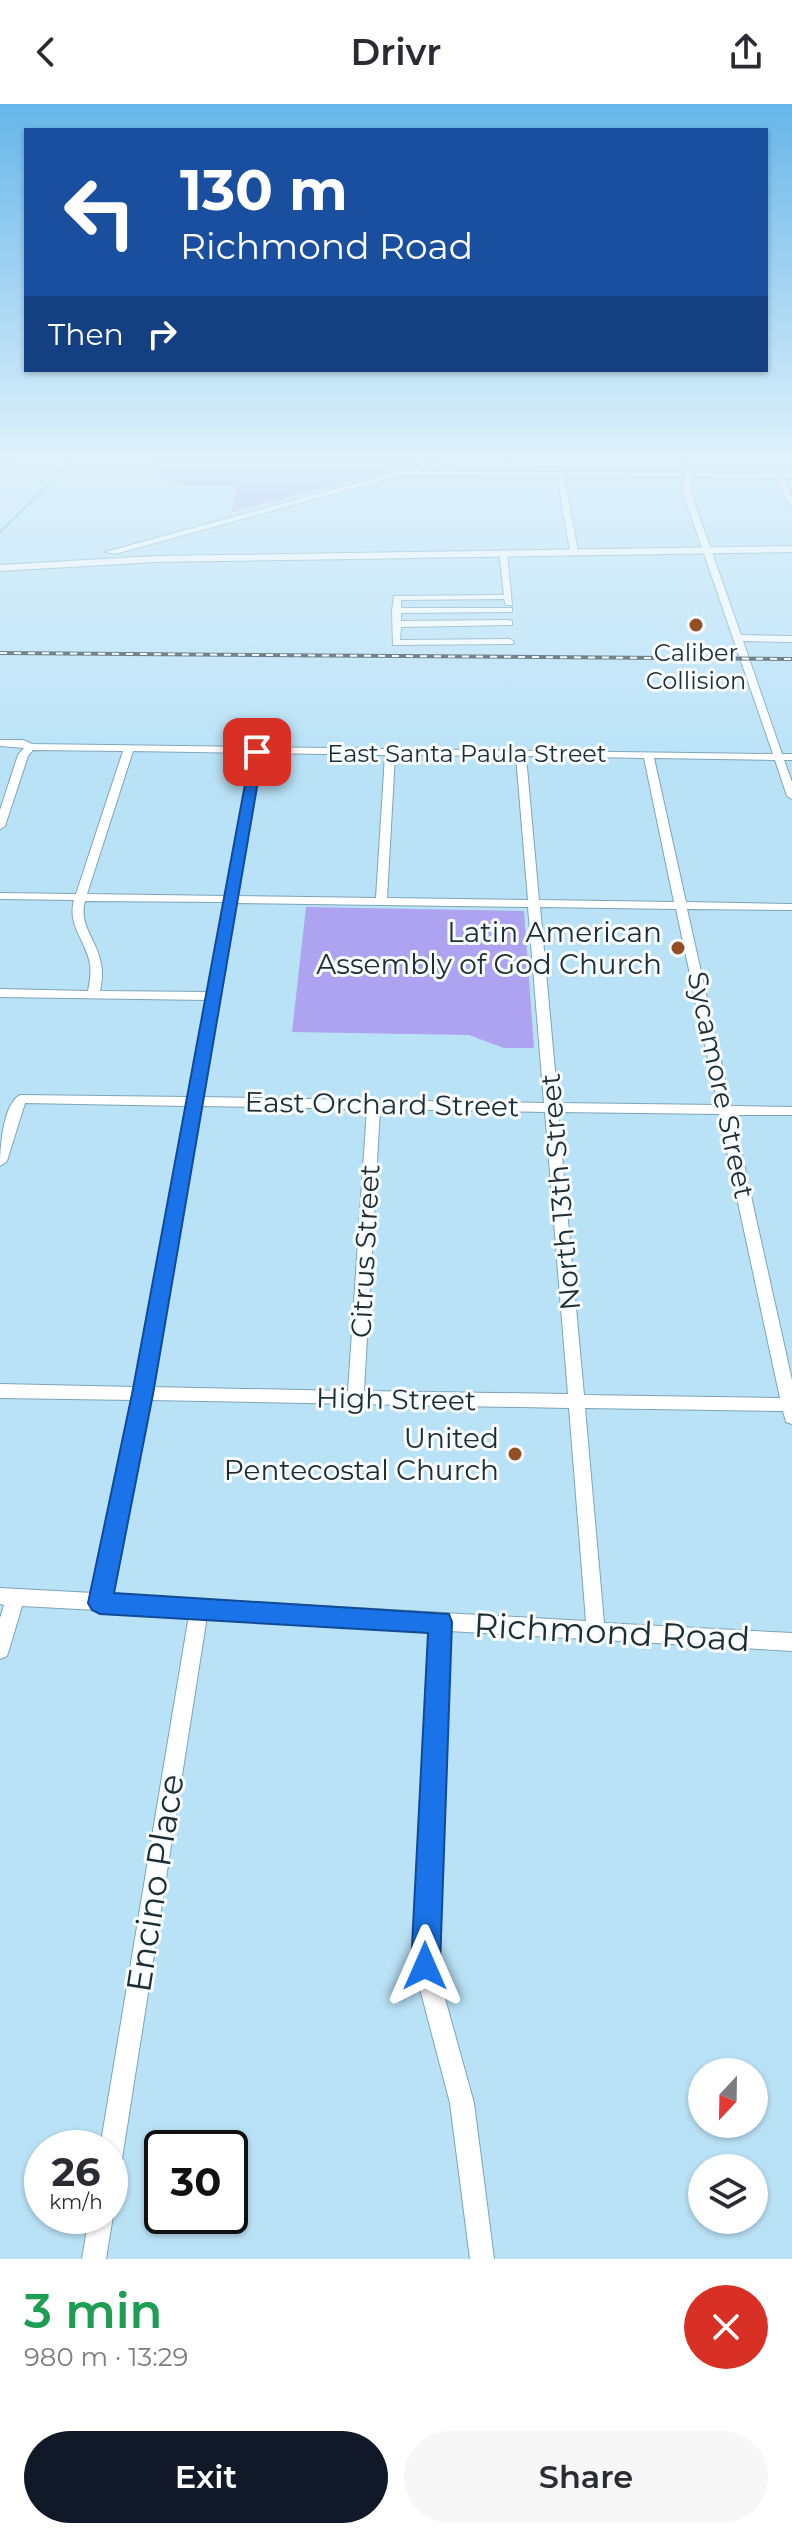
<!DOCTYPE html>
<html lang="en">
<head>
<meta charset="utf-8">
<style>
	body { margin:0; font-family:Montserrat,sans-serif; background:#f7f7f7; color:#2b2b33; height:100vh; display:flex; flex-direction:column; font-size:30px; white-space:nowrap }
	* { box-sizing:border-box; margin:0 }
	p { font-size:26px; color:#7c7c81 }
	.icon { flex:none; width:44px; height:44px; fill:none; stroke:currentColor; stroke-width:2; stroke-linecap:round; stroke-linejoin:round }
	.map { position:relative; height:2155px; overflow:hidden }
	.sheet { display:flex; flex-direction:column; background:#fff; flex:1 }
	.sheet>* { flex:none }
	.hud { position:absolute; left:24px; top:24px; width:744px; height:244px; border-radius:0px; box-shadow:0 2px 6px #0004; background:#1a4fa0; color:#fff; overflow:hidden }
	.needle { width:52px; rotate:202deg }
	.fabs { position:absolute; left:688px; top:1954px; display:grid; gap:16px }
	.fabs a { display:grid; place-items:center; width:80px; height:80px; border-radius:50%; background:#fff; box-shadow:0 2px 6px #0004; font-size:40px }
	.speed { position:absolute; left:24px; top:2026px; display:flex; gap:16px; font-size:40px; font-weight:700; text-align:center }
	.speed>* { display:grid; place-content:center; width:104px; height:104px; border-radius:50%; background:#fff; box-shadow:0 2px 6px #0004; line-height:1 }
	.speed small { font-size:20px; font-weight:400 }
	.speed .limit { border:4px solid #111; border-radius:12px; background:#fff; color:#111 }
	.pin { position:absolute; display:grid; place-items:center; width:68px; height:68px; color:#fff; margin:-34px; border-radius:16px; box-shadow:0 4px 12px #0006 }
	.me { position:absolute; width:88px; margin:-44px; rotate:0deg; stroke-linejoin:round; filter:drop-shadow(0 0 6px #0008) }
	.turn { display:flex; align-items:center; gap:28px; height:168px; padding:0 24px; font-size:36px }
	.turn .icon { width:104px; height:104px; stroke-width:2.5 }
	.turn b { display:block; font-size:56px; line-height:68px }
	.then { display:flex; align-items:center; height:76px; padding:0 24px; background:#0003; gap:16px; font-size:30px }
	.round { display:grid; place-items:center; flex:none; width:84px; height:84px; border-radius:42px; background:#f7f7f7 }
	.summary { display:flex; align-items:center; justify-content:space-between; height:136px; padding:0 24px }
	h1 { font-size:48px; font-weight:600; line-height:60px; color:#1e9e55 }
	.button { display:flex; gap:16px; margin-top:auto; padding:16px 24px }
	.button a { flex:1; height:92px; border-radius:48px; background:#111827; color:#fff; font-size:32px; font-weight:600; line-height:92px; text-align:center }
	.button a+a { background:#f7f7f7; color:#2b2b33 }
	header { display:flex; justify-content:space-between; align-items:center; height:104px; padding:0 24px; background:#fff; font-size:36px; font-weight:600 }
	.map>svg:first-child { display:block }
</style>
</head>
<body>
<header><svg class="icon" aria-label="back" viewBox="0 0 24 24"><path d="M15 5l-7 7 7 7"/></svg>Drivr<svg class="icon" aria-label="share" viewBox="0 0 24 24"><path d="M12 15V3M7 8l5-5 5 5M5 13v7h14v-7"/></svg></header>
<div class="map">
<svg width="792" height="2155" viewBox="0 0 792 2155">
	<rect width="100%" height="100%" fill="#bae2f7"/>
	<!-- green -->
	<g fill="#aea3f0">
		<polygon points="155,358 421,358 232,408 236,381 185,381 162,374"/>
		<polygon points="306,803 524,807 534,944 504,944 469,931 292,928"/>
	</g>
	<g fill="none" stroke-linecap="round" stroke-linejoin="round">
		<!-- stream -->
		<polyline stroke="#47baea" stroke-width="2" points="0,428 71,358"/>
		<defs>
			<g id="street">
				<path d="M682,358H688L692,369L792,370V374H783L792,392V401L788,399L776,374L692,373L690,386L741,531L792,532V538L743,537L782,650H792V656H784L792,678V695L787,692L775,656L654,654L686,798L792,800V806L687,805L731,1002L792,1003V1011H733L792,1276V1320L786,1318L783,1307L585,1304L604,1519L792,1529V1547L449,1527L436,1862L474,1999L494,2155H470L450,1999L414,1862L430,1526L207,1512L122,2055L118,2063L110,2067V2044H100L189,1511L22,1502L9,1546L7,1552L0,1555V1514L4,1501L0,1500V1484L93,1489L133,1296L0,1294V1280L135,1283L187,1002L25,999L7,1057L0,1062C0,1044 3,1000 20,991L189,993L207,896L0,893V885L88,887C90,878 91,869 90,860C86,836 67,822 74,796L0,795V789L76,790L123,647L33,646L28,652L5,722L0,725V706L18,651L24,644L0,642V636H23L32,640L773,650L682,386L685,373L564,372L578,447L574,449L570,447L557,372L402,371L399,369L402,367L685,369ZM133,647L252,649L226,792L87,790ZM262,649L385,651L376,794L237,792ZM395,651L516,652L528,796L387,794ZM526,652L644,654L674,798L539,796ZM85,797L224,798L208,888L100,887C102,878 103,869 101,860C98,837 78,822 85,797ZM236,799L528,803L544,999L202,993ZM540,803L676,805L718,1001L558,999ZM200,1002L367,1005L348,1287L151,1283ZM380,1005L545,1008L568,1290L364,1287ZM558,1008L719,1010L780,1294L584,1291ZM149,1296L569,1304L586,1517L111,1490Z"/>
				<polygon points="503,446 507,448 512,501 506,501 504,495 401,496 401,504 512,504 512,508 401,509 401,517 509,516 512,517 512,521 401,523 400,536 510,535 514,538 513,540 393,541 392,507 394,492 504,491 499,448"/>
				<polygon points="110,2104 113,2112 106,2155 82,2155 89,2112 110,2112"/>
			</g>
			<g id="secondary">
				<polygon points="434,358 449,358 115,450 105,448"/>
				<polygon points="792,442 792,448 155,458 0,467 0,461 155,452"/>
			</g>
			<polygon id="highway" points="0,358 13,358 0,362"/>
		</defs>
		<!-- street casing -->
		<use href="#street" stroke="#7da4b7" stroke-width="2"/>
		<!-- secondary casing -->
		<use href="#secondary" stroke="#7da4b7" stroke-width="2"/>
		<!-- highway casing -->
		<use href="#highway" stroke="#a47e67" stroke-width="2"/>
		<!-- street -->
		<use href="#street" fill="#fff" fill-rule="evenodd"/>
		<!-- secondary -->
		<use href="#secondary" fill="#fff" fill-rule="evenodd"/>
		<!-- highway -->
		<use href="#highway" fill="#eda983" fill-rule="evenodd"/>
		<defs>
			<polyline id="rail" points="0,549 792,555"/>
		</defs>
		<!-- rail casing -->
		<use href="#rail" stroke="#344750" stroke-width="4"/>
		<!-- rail -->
		<use href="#rail" stroke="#f9fdff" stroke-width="2" stroke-dasharray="7" stroke-linecap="butt"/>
	</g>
	<!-- sky -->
	<linearGradient id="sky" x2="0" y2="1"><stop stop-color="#67b6e9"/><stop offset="0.54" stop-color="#e0f2fb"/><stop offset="1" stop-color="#e0f2fb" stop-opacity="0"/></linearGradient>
	<rect width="792" height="659" fill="url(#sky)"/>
	<!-- route -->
	<polygon fill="#1a73e8" stroke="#114b97" stroke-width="2" points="257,644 263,648 153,1290 114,1489 449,1510 452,1518 440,1862 435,1872 425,1877 415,1872 411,1862 428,1529 100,1510 92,1506 88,1499 132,1290 251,648"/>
	<!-- markers -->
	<g fill="#934e23" stroke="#f9fdff" stroke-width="3">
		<circle cx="696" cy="521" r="8"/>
		<circle cx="678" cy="844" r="8"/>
		<circle cx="515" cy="1350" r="8"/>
	</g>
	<g text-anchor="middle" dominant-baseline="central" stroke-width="6" stroke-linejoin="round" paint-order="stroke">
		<!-- far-poi labels -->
		<g font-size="24" fill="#1d2d34" stroke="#f9fdff">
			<text x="696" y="548">Caliber<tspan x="696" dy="28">Collision</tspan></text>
		</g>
		<!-- far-street labels -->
		<g font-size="24" fill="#1d2d34" stroke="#f9fdff">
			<text x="467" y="649">East Santa Paula Street</text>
		</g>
		<!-- poi labels -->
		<g font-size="28" fill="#1d2d34" stroke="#f9fdff" text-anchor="end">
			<text x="662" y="828">Latin American<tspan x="662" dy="32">Assembly of God Church</tspan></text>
			<text x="499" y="1334">United<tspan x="499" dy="32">Pentecostal Church</tspan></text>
		</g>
		<!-- street labels -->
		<g font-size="28" fill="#1d2d34" stroke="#f9fdff">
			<text transform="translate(721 981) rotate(78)">Sycamore Street</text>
			<text transform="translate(382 1000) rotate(1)">East Orchard Street</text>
			<text transform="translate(560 1088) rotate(-95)">North 13th Street</text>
			<text transform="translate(365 1147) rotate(-87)">Citrus Street</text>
			<text transform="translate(396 1295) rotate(1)">High Street</text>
		</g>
		<!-- near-street labels -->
		<g font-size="34" fill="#1d2d34" stroke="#f9fdff">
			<text transform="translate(612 1528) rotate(3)">Richmond Road</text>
			<text transform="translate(155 1779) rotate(-81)">Encino Place</text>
		</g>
	</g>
</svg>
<div class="fabs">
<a><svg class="needle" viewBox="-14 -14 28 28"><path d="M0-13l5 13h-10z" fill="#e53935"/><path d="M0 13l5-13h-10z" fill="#7c7c81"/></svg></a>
<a><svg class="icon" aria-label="layers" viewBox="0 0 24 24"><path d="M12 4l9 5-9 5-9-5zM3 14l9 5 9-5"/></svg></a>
</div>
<div class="speed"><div>26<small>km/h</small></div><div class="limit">30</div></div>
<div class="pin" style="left:257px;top:648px;background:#d93025"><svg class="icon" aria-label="arrive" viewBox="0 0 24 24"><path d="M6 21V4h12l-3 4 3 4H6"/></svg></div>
<svg class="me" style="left:425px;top:1862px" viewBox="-20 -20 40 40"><path d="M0-17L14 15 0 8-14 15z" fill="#1a73e8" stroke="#fff" stroke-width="4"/></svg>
<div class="hud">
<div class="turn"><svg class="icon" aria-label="left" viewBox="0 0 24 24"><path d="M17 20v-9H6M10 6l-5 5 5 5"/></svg><div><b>130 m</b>Richmond Road</div></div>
<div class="then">Then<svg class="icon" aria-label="right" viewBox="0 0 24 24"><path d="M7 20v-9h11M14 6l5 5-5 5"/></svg></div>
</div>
</div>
<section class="sheet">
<div class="summary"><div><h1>3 min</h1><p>980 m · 13:29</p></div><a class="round" style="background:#d93025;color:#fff"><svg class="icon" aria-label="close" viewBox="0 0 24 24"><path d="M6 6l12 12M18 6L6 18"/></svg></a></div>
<div class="button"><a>Exit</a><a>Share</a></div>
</section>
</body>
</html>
